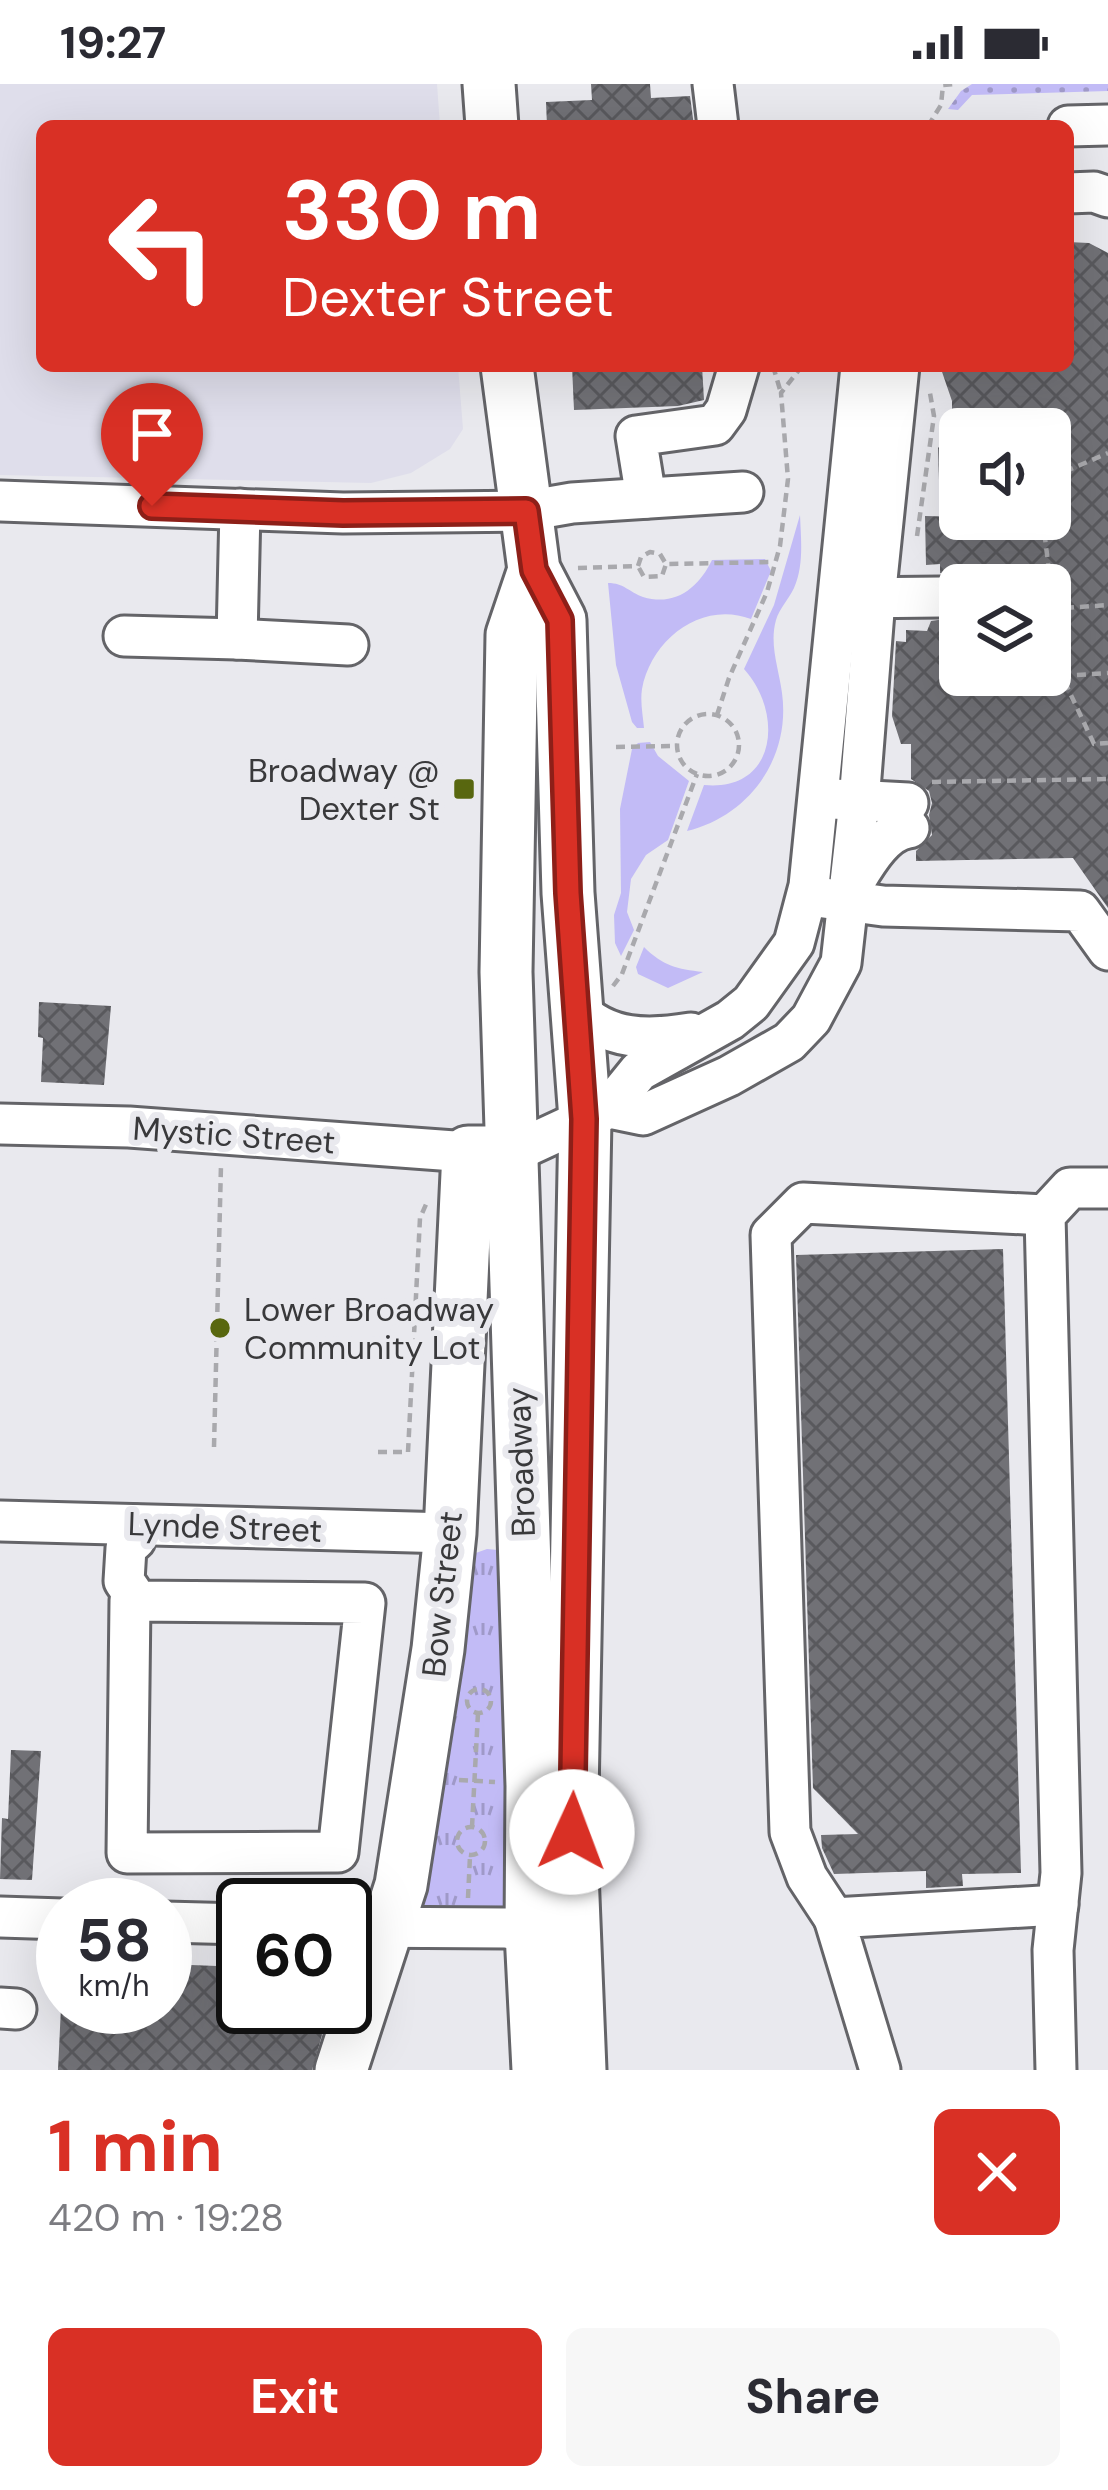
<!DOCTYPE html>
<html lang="en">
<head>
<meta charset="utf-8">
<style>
	body { margin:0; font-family:"DM Sans",sans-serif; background:#f7f7f7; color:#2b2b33; height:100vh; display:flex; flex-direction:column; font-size:45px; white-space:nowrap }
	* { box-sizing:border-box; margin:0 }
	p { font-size:39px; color:#7c7c81 }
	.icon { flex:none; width:66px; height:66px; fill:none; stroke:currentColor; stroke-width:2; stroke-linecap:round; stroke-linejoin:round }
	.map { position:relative; height:1986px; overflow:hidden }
	.side { display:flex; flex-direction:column; background:#fff; flex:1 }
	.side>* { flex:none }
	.banner { position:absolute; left:36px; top:36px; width:1038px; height:252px; border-radius:18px; box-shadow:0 12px 48px #0002; background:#d93025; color:#fff; overflow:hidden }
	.controls { position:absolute; left:939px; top:324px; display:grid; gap:24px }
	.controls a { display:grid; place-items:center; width:132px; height:132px; border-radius:18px; background:#fff; box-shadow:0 12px 48px #0002; font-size:60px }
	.speed { position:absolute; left:36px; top:1794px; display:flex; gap:24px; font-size:60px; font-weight:700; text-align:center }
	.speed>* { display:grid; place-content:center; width:156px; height:156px; border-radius:50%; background:#fff; box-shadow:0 12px 48px #0002; line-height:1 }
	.speed small { font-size:30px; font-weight:400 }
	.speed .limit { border:6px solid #111; border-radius:18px; background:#fff; color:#111 }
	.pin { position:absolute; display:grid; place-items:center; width:102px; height:102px; color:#fff; margin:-123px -51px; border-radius:50% 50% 50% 0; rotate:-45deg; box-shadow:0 0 12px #0007 }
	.pin .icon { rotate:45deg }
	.me { position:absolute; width:132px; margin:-66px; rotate:2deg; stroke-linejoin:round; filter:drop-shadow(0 0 9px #0008) }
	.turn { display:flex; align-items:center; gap:42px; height:252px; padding:0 48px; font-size:54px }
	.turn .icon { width:156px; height:156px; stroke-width:2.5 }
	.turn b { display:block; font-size:84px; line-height:102px }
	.round { display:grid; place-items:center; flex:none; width:126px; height:126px; border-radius:18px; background:#f7f7f7 }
	.overview { display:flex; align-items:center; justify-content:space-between; height:204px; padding:0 48px }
	h1 { font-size:72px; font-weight:700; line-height:90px; color:#d93025 }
	.primary-button { display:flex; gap:24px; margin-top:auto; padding:24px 48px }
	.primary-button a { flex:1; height:138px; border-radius:18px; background:#d93025; color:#fff; font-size:48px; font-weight:700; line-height:138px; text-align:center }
	.primary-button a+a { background:#f7f7f7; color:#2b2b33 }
	.status { display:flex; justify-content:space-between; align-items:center; height:84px; padding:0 60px; background:#fff; direction:ltr }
	.status svg { height:33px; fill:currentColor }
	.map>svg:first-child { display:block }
</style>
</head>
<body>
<div class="status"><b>19:27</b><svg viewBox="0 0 49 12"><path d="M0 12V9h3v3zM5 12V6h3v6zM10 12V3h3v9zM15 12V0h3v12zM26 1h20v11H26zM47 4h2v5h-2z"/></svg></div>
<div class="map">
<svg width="1108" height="1986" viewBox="0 0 1108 1986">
	<defs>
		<pattern id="park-tufts" width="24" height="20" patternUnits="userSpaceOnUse" patternTransform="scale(3)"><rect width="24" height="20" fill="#c2bbf6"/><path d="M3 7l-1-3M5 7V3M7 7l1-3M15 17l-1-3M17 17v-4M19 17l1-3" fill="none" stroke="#9f99c8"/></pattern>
		<pattern id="garden-dots" width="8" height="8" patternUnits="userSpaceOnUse" patternTransform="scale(3)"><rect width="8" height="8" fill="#c2bbf6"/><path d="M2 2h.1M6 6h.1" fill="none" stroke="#9f99c8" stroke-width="1.8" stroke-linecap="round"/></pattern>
		<pattern id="building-cross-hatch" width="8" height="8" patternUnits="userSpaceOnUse" patternTransform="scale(3)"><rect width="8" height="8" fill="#717176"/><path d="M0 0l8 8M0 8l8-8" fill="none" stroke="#59595d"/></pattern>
	</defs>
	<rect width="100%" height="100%" fill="#e9e9ee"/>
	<!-- built -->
	<polygon fill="#dfdeeb" points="0,0 437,0 440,42 42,42 42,282 458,282 463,345 450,365 411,389 371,399 0,391"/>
	<!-- grass -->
	<g fill="#c2bbf6">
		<path d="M800,431C801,456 804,481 794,504C789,515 779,525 776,536C769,561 779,585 782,609C791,674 749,732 687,747L704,701C777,708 784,629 744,585L774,521Z"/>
		<path d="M765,475L771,487L751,535C701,516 651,556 642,605C640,618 643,632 644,644H637L632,638L616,581L608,499C624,499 629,508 643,513C676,523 699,503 712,476Z"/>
		<polygon points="650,658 658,672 689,697 668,756 646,771 631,795 627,828 634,846 621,872 615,859 614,831 621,809 620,725 632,665 638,659"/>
		<path d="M644,863C663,882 677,885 703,888L668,904L638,890L636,883Z"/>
	</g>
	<!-- park -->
	<polygon fill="url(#park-tufts)" points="487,1465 509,1467 515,1826 430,1826 420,1819 473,1470"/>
	<!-- garden -->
	<polygon fill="url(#garden-dots)" points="972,0 1108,0 1108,7 972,11 958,26 948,25 961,7"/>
	<!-- building -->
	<g fill="url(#building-cross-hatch)">
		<polygon points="591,0 650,0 651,14 690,12 694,42 547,42 546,18 592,16"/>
		<polygon points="1068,158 1089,159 1108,169 1108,824 1073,774 916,777 916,767 932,751 929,731 932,719 929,707 911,695 911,660 901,660 892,632 896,557 906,558 906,546 927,547 931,537 952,534 960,527 960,591 1050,591 1050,501 962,501 952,492 940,489 940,480 926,481 925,432 1050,435 1050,345 960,345 960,418 939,396 938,364 956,345 952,345 952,317 940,282 1068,282"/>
		<polygon points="572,282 702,282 704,316 678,322 574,326"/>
		<polygon points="39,918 111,922 104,1001 41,998 43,954 38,953"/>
		<polygon points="1003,1165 1021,1789 962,1790 963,1802 926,1804 926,1787 834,1790 822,1764 821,1751 858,1750 813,1704 796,1171"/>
		<polygon points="11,1666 41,1667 32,1796 0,1795 2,1734 8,1735"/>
		<polygon points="165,1880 243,1883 243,1923 330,1923 312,1986 58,1986 61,1923 165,1923"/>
	</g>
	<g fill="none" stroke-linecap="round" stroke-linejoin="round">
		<defs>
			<g id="minor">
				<polyline points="713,0 718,42"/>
				<polyline points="1068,42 1108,41"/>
				<polyline points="1068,109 1094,108 1108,113"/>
				<polyline points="646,414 636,352 715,341 726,326 739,282"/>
				<polyline points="0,417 343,429 526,427 572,419 743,408"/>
				<polyline points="850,514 941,513"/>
				<polyline points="124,552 237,555 240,425"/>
				<polyline points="237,555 348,561"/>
				<polyline points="833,715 908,719"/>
				<path d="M852,802C865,781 883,747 909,744"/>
				<polyline points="824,814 883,822 1080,827 1108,866"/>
				<path d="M576,924C607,957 649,956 691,949"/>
				<polyline points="609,1024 639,987 730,936 751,919 794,859 809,802 861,282"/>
				<polyline points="0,1040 129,1043 468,1068"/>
				<polyline points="514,1068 609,1024 643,1031 729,992 789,958 811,935 841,879 859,718 875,515 899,282"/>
				<polyline points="0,1437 450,1449"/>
				<polyline points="130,1517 365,1519 338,1768 127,1769 130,1517 131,1507 124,1497 126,1464 135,1456 136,1441"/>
				<polyline points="0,1833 63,1835"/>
				<polyline points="834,1834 807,1793 790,1748 771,1151 803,1119 1045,1131"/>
				<polyline points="165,1838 243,1840"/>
				<polyline points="345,1843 506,1844 531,1848"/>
				<polyline points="0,1924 16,1925"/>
				<polyline points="880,1986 834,1834 1058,1821"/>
				<polyline points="1056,1986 1053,1866 1061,1789 1045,1131 1070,1104 1108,1104"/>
			</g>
			<g id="major">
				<polyline points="489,0 492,42"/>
				<polyline points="507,282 534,486 560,536 568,809 585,1035 571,1764 580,1986"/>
				<polyline points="534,486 512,551 506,888 532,1702 531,1848 538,1986"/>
				<polyline points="341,1986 401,1801 438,1565 450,1449 468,1068 514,1068"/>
			</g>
		</defs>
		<!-- minor casing -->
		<use href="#minor" stroke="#646468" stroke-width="45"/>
		<!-- major casing -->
		<use href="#major" stroke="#646468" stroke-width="57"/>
		<!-- path -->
		<g stroke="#a9a9ad" stroke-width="4.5" stroke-dasharray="9 6" stroke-linecap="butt">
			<polyline points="928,42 941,21 943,1 954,0"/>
			<polyline points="773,282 781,309"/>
			<polyline points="1050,430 1064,388 1108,369"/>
			<polyline points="1048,435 1044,446 1062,592 1094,660 1108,659"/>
			<polyline points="917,452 934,332 930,309"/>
			<polyline points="638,482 641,473 650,468 660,470 666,480 774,478"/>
			<polyline points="578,484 638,482"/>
			<polyline points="639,484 644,493 662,492 666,480"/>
			<polyline points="1050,525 1108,521"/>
			<polyline points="1062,592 1108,589"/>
			<circle cx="708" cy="661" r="31"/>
			<polyline points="717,631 729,594 767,508 780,462 788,395 781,309 802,282"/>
			<polyline points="616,663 677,662"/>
			<polyline points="932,698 1108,695"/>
			<polyline points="613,902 622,890 697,690"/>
			<polyline points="214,1363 221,1081"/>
			<polyline points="378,1368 408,1368 420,1134 427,1118"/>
			<circle cx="479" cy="1617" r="12"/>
			<polyline points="459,1696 495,1698"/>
			<circle cx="471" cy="1757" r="14"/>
			<polyline points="472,1743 478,1629"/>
			<polyline points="468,1814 470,1772"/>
		</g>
		<!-- minor -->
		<use href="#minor" stroke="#fff" stroke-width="39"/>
		<!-- major -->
		<use href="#major" stroke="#fff" stroke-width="51"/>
	</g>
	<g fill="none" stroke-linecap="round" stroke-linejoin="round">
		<defs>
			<polyline id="route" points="152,422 343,429 526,427 534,486 560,536 568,809 584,1035 572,1748"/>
		</defs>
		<!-- route casing -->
		<use href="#route" stroke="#8d1f18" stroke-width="30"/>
		<!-- route -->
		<use href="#route" stroke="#d93025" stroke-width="21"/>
	</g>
	<!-- markers -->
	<g fill="#58670f" stroke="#e9e9ee" stroke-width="4.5">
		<rect x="452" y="693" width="24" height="24" rx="6"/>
		<circle cx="220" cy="1244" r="12"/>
	</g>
	<g text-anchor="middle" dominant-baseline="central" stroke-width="12" stroke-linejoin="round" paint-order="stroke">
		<!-- poi labels -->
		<g font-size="33" fill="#39393b" stroke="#e9e9ee" text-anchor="end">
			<text x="440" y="686">Broadway @<tspan x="440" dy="38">Dexter St</tspan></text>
			<text x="244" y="1225" text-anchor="start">Lower Broadway<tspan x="244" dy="38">Community Lot</tspan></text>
		</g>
		<!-- street labels -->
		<g font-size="33" fill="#39393b" stroke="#e9e9ee">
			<text transform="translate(234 1051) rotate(4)">Mystic Street</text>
			<text transform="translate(521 1378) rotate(-92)">Broadway</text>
			<text transform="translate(225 1443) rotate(2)">Lynde Street</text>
			<text transform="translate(442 1510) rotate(-84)">Bow Street</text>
		</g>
	</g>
</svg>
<div class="controls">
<a><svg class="icon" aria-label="sound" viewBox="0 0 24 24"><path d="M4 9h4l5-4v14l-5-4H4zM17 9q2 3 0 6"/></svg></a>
<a><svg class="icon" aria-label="layers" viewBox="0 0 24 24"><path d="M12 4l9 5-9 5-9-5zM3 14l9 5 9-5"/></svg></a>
</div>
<div class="speed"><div>58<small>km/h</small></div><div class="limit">60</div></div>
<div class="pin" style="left:152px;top:422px;background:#d93025"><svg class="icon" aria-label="arrive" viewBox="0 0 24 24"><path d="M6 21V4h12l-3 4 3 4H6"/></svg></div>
<svg class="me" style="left:572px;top:1748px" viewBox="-20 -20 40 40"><circle r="19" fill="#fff"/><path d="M0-13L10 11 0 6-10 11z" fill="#d93025"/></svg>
<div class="banner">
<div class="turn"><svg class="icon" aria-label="left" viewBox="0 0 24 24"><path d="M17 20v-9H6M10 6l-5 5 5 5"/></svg><div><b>330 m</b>Dexter Street</div></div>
</div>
</div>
<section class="side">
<div class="overview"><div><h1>1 min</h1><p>420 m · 19:28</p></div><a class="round" style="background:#d93025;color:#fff"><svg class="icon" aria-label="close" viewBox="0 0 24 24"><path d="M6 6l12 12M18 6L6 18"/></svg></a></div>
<div class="primary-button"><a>Exit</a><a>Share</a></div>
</section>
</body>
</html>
